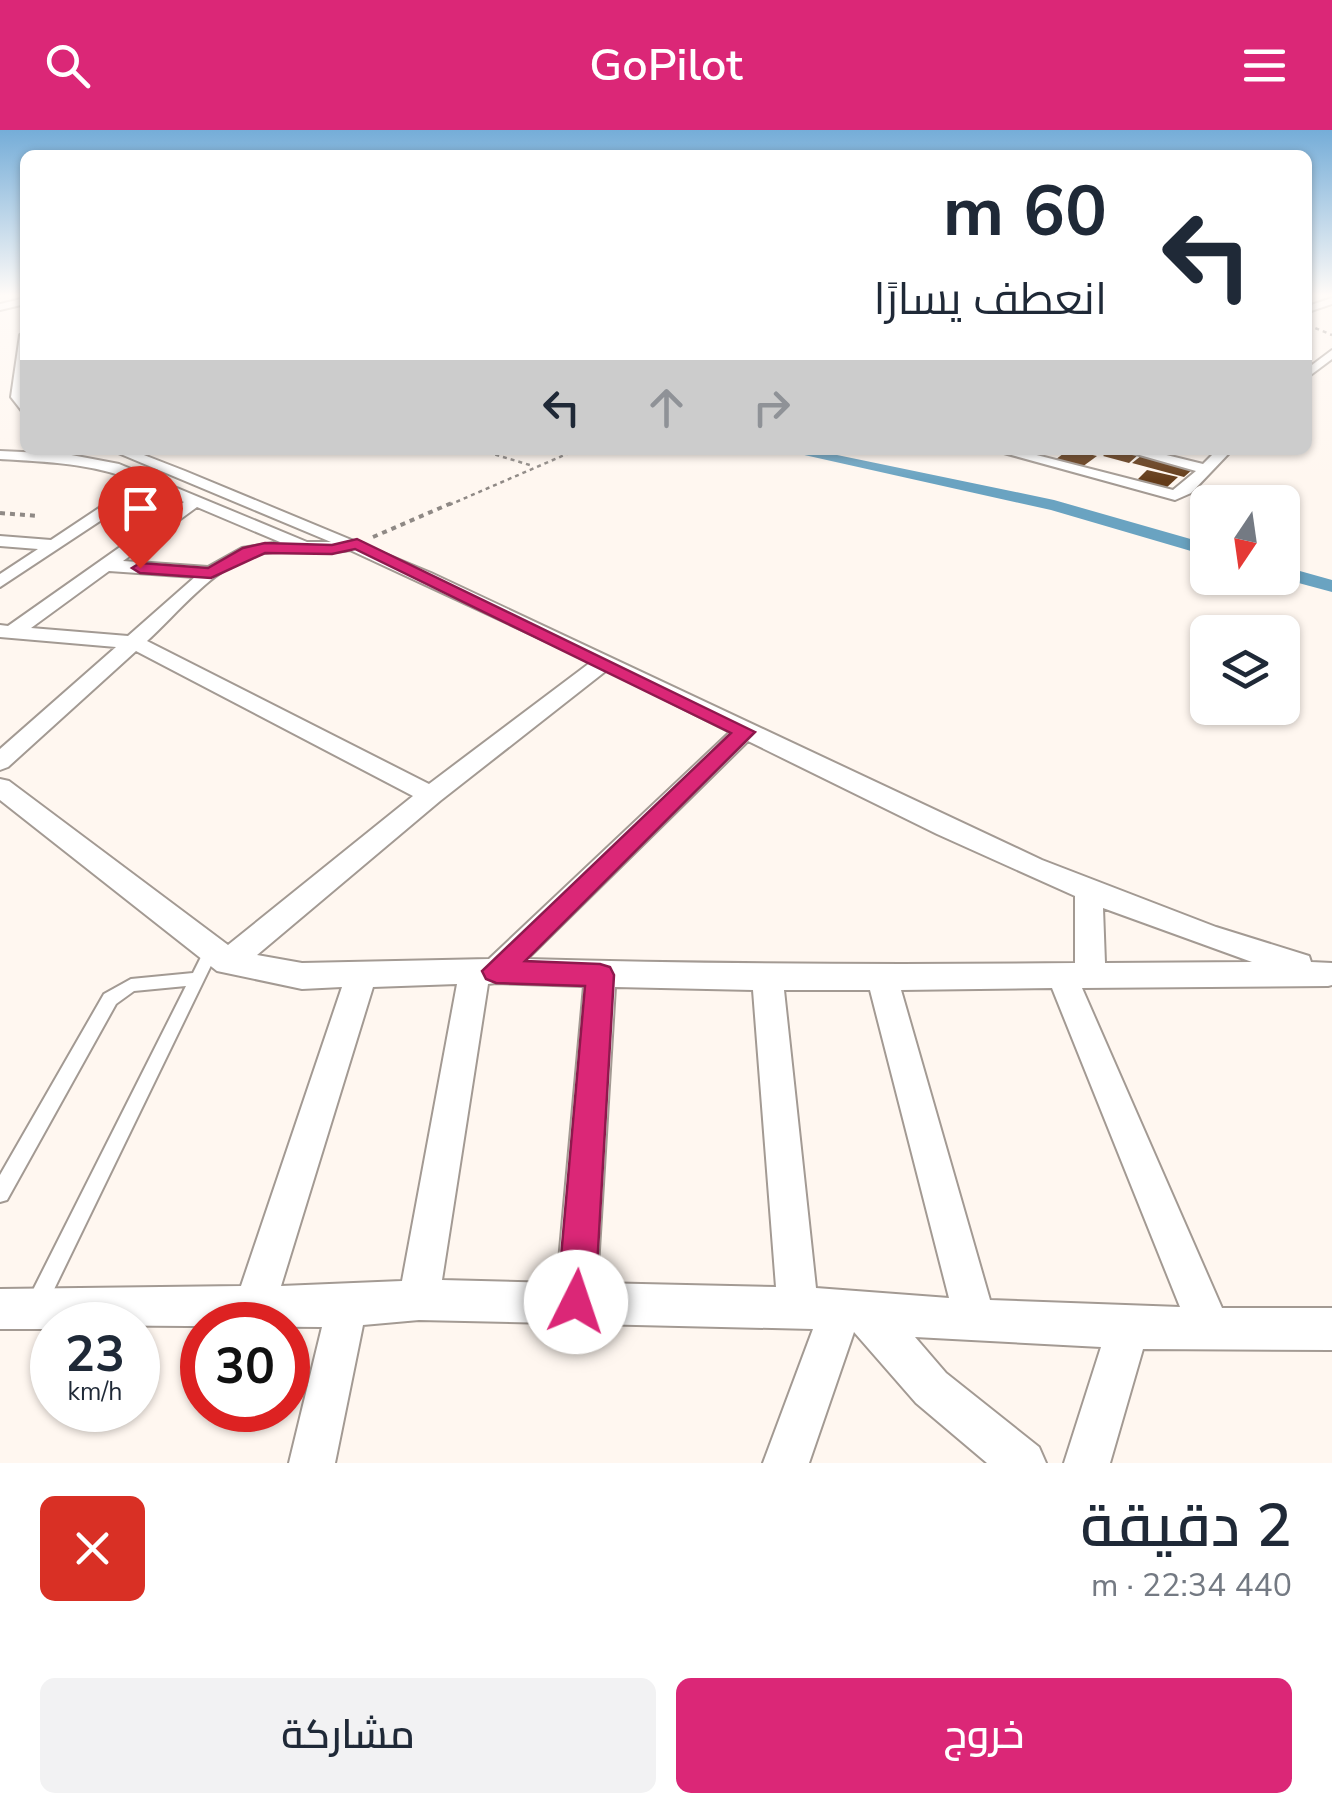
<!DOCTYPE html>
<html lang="ar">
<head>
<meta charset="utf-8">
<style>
	body { margin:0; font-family:"Nunito Sans",Cairo,sans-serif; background:#f2f2f3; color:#1f2937; direction:rtl; height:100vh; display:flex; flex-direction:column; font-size:38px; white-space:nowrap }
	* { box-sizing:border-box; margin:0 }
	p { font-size:32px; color:#747a83 }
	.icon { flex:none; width:55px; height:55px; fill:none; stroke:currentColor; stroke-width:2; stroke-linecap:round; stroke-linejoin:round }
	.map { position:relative; height:1333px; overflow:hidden; direction:ltr }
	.sheet { display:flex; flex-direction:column; background:#fff; flex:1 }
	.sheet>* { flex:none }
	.hud { position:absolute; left:20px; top:20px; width:1292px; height:305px; border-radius:15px; box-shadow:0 2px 8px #0004; direction:rtl; background:#fff; color:#1f2937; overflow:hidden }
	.needle { width:65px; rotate:193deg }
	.buttons { position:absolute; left:1190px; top:355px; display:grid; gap:20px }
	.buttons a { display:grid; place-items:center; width:110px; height:110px; border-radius:15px; background:#fff; box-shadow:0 2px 8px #0004; font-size:50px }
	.speed { position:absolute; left:30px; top:1172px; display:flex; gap:20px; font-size:50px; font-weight:700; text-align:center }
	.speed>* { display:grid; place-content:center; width:130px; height:130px; border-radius:50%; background:#fff; box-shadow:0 2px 8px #0004; line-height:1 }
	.speed small { font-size:25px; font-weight:400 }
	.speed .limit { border:15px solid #d22; background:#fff; color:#111 }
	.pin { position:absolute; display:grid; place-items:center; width:85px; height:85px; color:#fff; margin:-102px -42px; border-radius:50% 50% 50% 0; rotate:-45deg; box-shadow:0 0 10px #0007 }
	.pin .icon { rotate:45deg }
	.me { position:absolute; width:110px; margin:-55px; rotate:4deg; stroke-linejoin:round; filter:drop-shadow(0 0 8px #0008) }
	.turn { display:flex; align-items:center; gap:35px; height:210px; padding:0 40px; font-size:45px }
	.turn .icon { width:130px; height:130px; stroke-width:2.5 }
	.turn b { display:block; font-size:70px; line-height:85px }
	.lanes { display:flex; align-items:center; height:95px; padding:0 40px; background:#0003; justify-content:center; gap:50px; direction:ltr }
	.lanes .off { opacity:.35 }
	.round { display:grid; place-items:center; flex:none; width:105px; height:105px; border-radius:15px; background:#f2f2f3 }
	.head { display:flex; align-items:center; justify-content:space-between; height:170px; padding:0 40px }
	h1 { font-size:60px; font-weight:600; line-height:75px }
	.action { display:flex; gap:20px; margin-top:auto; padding:20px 40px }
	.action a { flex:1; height:115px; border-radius:15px; background:#db2777; color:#fff; font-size:40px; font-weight:600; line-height:115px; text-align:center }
	.action a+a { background:#f2f2f3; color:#1f2937 }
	header { display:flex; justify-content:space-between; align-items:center; height:130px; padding:0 40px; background:#db2777; color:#fff; font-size:45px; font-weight:600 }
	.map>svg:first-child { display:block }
</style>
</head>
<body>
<header><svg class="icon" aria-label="menu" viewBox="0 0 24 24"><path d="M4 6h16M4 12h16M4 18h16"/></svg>GoPilot<svg class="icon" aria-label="search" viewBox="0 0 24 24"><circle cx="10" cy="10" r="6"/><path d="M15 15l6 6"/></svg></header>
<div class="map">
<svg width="1332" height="1333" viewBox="0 0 1332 1333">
	<rect width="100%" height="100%" fill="#fff7f0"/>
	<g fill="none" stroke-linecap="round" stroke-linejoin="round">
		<!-- canal -->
		<g fill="#6aa3c1" fill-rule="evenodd">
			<polygon points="782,320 813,320 1054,370 1208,414 1208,426 1051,380"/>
			<polygon points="1282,436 1332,450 1332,462 1280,448"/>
		</g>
	</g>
	<!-- building -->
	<g fill="#643c1a">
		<polygon points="1068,320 1071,320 1097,326 1082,337 1055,330"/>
		<polygon points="1109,320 1115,320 1138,325 1129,333 1103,326"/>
		<polygon points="1141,326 1193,339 1184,347 1132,333"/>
		<polygon points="1147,340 1178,347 1165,359 1135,352"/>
	</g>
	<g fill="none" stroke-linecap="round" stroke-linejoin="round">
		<defs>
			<polygon id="service" points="212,813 217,815 219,819 44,1180 37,1183 30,1180 27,1173 30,1166 186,856 134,861 116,874 7,1070 0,1072 0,1045 104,864 131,849 193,843 207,815"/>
			<g id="minor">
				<polygon points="25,168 25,174 0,180 0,174"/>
				<polygon points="1332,168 1332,174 1308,182 1308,176"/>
				<polygon points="25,202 25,285 11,267 20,205"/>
				<polygon points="1332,220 1332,229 1308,247 1308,238"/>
				<path d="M111,320H131L185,341L431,443L1042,730L1216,797L1309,826L1311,832L1332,833V855L1328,856L1082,858L1222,1178H1332V1220L1143,1219L1110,1333H1064L1101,1217L915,1207L946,1243L1039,1317L1046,1333H987L916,1273L854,1202L809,1333H763L813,1199L419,1190L363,1195L335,1333H289L322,1197L52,1195V1199H0V1159L241,1156L342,857L302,859L217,841L0,670V649L9,651L228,815L413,666L136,521L8,637L0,640V619L116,517L0,507V495L8,496L184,372L150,358L0,457V444L38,419L0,416V406L51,410L138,352C93,333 48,332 0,329V321L66,324L119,334L307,412H331ZM197,377L280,412L242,418L208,437L123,431ZM350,420L591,532L429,654L147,511C179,482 219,430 264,423C293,419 322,425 350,420ZM109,441L195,447L128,506L31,498ZM607,540L730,602L489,829L302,833L257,825L440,671ZM748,611L937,704L1075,766V833C893,835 711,834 527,829ZM1103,778L1252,832L1105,833ZM496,853L584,856L557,1153L442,1150L488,854ZM457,854L402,1151L281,1156L373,857ZM615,857L753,860L776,1157L597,1153ZM1052,858L1180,1177L990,1170L901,860ZM784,860H870L949,1168L816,1158Z"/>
				<polygon points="993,320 1017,320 1173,360 1196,341 1122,320 1146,320 1203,334 1217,320 1232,320 1191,363 1175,370"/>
			</g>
		</defs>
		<!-- service casing -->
		<use href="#service" stroke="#a39a93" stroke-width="4"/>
		<!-- minor casing -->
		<use href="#minor" stroke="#a39a93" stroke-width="4"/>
		<!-- path-far1 -->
		<g stroke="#8f8985" stroke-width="2.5" stroke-dasharray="4 4" stroke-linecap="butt">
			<polyline points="1308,195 1332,205"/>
			<polyline points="480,320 533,336"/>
			<polyline points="449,375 576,320"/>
		</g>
		<!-- path -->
		<g stroke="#8f8985" stroke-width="4" stroke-dasharray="5 5" stroke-linecap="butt">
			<polyline points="0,383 39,386"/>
			<polyline points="373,407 454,372"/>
		</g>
		<!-- service -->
		<use href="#service" fill="#fff" fill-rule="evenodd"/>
		<!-- minor -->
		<use href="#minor" fill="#fff" fill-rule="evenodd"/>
	</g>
	<!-- sky -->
	<linearGradient id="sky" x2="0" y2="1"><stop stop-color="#75add8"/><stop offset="0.47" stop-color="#fffbf8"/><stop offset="1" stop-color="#fffbf8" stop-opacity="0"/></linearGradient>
	<rect width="1332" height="351" fill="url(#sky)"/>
	<!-- route -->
	<polygon fill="#db2777" stroke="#8e194d" stroke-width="2.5" points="357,409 755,602 525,831 600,834 610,837 614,845 595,1172 589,1185 576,1191 563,1185 557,1172 585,856 496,853 486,849 482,841 731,603 355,419 332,424 265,423 211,448 140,443 132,438 140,433 208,438 243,418 265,413 332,415"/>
</svg>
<div class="buttons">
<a><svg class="needle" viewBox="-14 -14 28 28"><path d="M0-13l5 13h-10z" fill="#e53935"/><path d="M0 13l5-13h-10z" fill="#747a83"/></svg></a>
<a><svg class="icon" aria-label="layers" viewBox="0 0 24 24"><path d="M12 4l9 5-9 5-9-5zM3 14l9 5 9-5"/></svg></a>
</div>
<div class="speed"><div>23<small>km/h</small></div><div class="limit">30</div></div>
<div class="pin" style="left:140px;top:438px;background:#d93025"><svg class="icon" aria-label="arrive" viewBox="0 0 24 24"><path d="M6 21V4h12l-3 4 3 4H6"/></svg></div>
<svg class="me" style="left:576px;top:1172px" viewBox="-20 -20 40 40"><circle r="19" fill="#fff"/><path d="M0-13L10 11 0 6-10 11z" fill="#db2777"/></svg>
<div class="hud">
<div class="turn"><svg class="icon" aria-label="left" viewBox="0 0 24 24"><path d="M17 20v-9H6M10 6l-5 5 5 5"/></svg><div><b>60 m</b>انعطف يسارًا</div></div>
<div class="lanes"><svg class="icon" aria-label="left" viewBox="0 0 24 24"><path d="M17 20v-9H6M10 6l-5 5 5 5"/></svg><svg class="icon off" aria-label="ahead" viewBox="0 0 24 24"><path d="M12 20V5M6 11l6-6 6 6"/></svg><svg class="icon off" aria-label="right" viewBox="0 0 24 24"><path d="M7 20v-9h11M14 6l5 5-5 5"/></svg></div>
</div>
</div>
<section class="sheet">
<div class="head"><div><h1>2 دقيقة</h1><p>440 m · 22:34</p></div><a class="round" style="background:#d93025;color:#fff"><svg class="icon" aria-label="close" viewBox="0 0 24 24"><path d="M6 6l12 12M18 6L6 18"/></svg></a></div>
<div class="action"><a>خروج</a><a>مشاركة</a></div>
</section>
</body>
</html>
